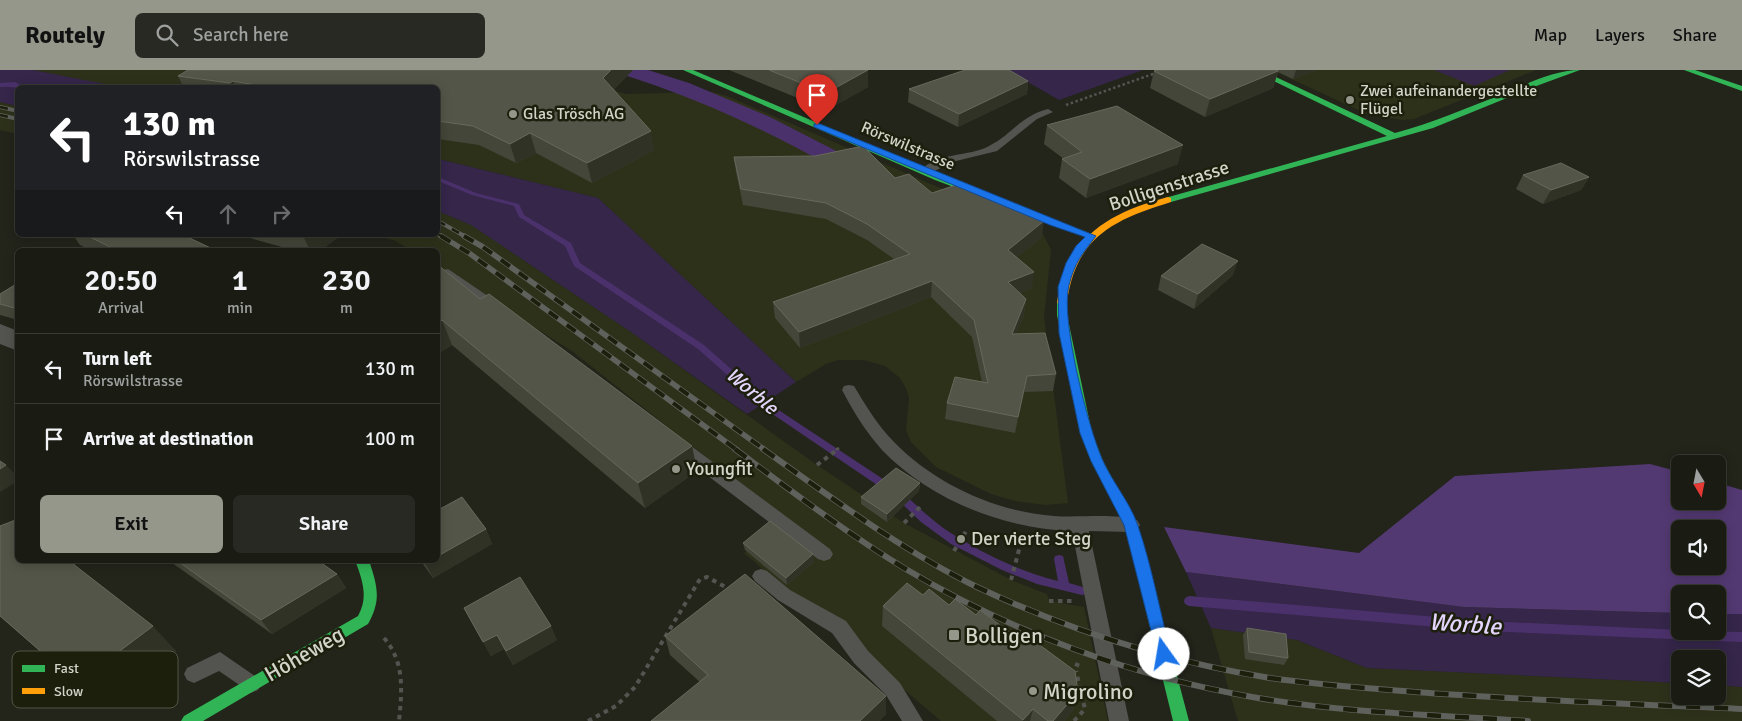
<!DOCTYPE html>
<html lang="en">
<head>
<meta charset="utf-8">
<style>
	body { margin:0; font-family:Signika,sans-serif; background:#272922; color:#f1f3f6; height:100vh; display:flex; flex-direction:column; font-size:19px; white-space:nowrap }
	* { box-sizing:border-box; margin:0 }
	p { font-size:16px; color:#9fa1a0 }
	.icon { flex:none; width:28px; height:28px; fill:none; stroke:currentColor; stroke-width:2; stroke-linecap:round; stroke-linejoin:round }
	.map { position:relative; flex:1; overflow:hidden }
	.drawer { position:absolute; left:15px; top:178px; width:425px; height:315px; display:flex; flex-direction:column; background:#1a1c14; border-radius:8px; box-shadow:0 2px 12px #0003,0 0 0 1px #383a34 }
	.drawer>* { flex:none }
	.hud { position:absolute; left:15px; top:15px; width:425px; height:152px; border-radius:8px; box-shadow:0 2px 12px #0003,0 0 0 1px #383a34; background:#202124; color:#fff; overflow:hidden }
	.needle { width:32px; rotate:170deg }
	.fabs { position:absolute; left:1671px; top:385px; display:grid; gap:10px }
	.fabs a { display:grid; place-items:center; width:55px; height:55px; border-radius:8px; background:#1a1c14; box-shadow:0 2px 12px #0003,0 0 0 1px #383a34; font-size:25px }
	.pin { position:absolute; display:grid; place-items:center; width:42px; height:42px; color:#fff; margin:-51px -21px; border-radius:50% 50% 50% 0; rotate:-45deg; box-shadow:0 0 5px #0007 }
	.pin .icon { rotate:45deg }
	.me { position:absolute; width:55px; margin:-28px; rotate:347deg; stroke-linejoin:round; filter:drop-shadow(0 0 4px #0008) }
	.turn { display:flex; align-items:center; gap:18px; height:105px; padding:0 25px; font-size:22px }
	.turn .icon { width:65px; height:65px; stroke-width:2.5 }
	.turn b { display:block; font-size:35px; line-height:42px }
	.lanes { display:flex; align-items:center; height:48px; padding:0 25px; background:#0003; justify-content:center; gap:25px; direction:ltr }
	.lanes .off { opacity:.35 }
	.eta { display:flex; justify-content:space-evenly; align-items:center; height:85px; text-align:center }
	.eta b { font-size:30px; font-weight:600; line-height:35px }
	.primary-button { display:flex; gap:10px; margin-top:auto; padding:10px 25px }
	.primary-button a { flex:1; height:58px; border-radius:8px; background:#95978b; color:#111; font-size:20px; font-weight:600; line-height:58px; text-align:center }
	.primary-button a+a { background:#272922; color:#f1f3f6 }
	ul { padding:0; list-style:none }
	li { display:flex; align-items:center; gap:15px; height:70px; padding:0 25px; border-top:1px solid #383a34 }
	li div { flex:1 }
	li b { display:block; font-size:19px }
	li em { font-style:normal }
	header { display:flex; align-items:center; gap:30px; box-sizing:border-box; height:70px; padding:0 25px; background:#95978b; color:#111 }
	header strong { font-size:24px }
	nav { display:flex; gap:28px; margin-inline-start:auto; font-size:18px }
	.search { width:350px; height:45px; background:#272922; display:flex; align-items:center; gap:12px; box-sizing:border-box; padding:0 18px; border-radius:8px; color:#9fa1a0; font-size:19px }
	.map>svg:first-child { display:block }
</style>
</head>
<body>
<header>
<strong>Routely</strong>
<div class="search"><svg class="icon" aria-label="search" viewBox="0 0 24 24"><circle cx="10" cy="10" r="6"/><path d="M15 15l6 6"/></svg>Search here</div>
<nav><a>Map</a><a>Layers</a><a>Share</a></nav>
</header>
<div class="map">
<svg width="1742" height="651" viewBox="0 0 1742 651">
	<rect width="100%" height="100%" fill="#23251b"/>
	<!-- built -->
	<g fill="#2e311a">
		<polygon points="33,0 551,0 625,24 712,22 727,26 1042,162 1051,180 1044,247 1068,433 1046,435 1015,431 991,424 936,397 911,372 906,360 909,328 906,318 900,308 885,296 864,290 838,290 826,294 796,312 598,128 438,89 438,18 120,18"/>
		<polygon points="1272,0 1536,0 1414,49 1404,50 1369,45"/>
		<polygon points="0,32 17,36 17,64 0,60"/>
		<polygon points="438,141 471,155 631,262 817,395 904,453 1011,510 1047,524 1049,531 1084,537 1108,651 941,651 744,483 785,450 572,281 438,197 438,180 410,180 396,171 376,165 438,165"/>
		<polygon points="1211,558 1297,570 1367,598 1680,613 1680,626 1718,626 1718,615 1742,617 1742,651 1238,651"/>
	</g>
	<!-- green -->
	<g fill="#35264a">
		<polygon points="0,0 33,0 120,17 18,18 17,36 0,32"/>
		<polygon points="1007,0 1143,0 1059,30"/>
		<polygon points="1434,0 1510,0 1474,16"/>
		<polygon points="438,89 598,128 796,312 747,344 631,262 471,155 438,141"/>
		<polygon points="1186,502 1464,537 1680,543 1680,561 1718,561 1718,544 1742,544 1742,617 1718,615 1718,589 1680,589 1680,613 1367,598 1297,570 1211,558"/>
	</g>
	<!-- forest -->
	<path fill="#533972" fill-rule="evenodd" d="M1650,394L1680,402V431H1718V413L1742,420V544H1718V524H1680V543L1464,537L1186,502L1164,457L1359,483L1455,406ZM1680,459H1718V496H1680Z"/>
	<g fill="none" stroke-linecap="round" stroke-linejoin="round">
		<!-- stream -->
		<g fill="#4b316b" fill-rule="evenodd">
			<path d="M15,12L26,18C17,18 9,16 0,17V13Z"/>
			<polygon points="438,107 476,123 519,134 524,145 571,173 580,193 704,275 774,337 892,415 894,418 892,421 886,421 768,341 698,279 574,196 565,176 519,147 514,136 472,125 438,111"/>
			<path d="M899,421L902,422C920,439 938,456 959,468C988,486 1024,503 1058,511L1054,489L1055,486L1059,485L1063,486L1069,513L1086,518L1087,521L1086,524L1082,525L1037,514L1002,500L951,474L921,452L896,428L894,425L896,422Z"/>
			<polygon points="1189,526 1484,551 1680,560 1680,561 1742,562 1742,572 1484,561 1189,536 1185,534 1184,531 1185,528"/>
		</g>
		<!-- canal -->
		<path fill="#4b316b" fill-rule="evenodd" d="M618,0H648L689,13L770,47L846,86L849,91L846,96L838,98L830,96C763,58 694,27 621,4Z"/>
		<!-- path-far2 -->
		<polyline stroke="#545551" stroke-width="2.5" stroke-dasharray="2.5 2.5" stroke-linecap="butt" points="1066,35 1164,0"/>
		<!-- path-far1 -->
		<polyline stroke="#545551" stroke-width="3" stroke-dasharray="4 4" stroke-linecap="butt" points="836,380 839,378"/>
		<!-- path -->
		<g stroke="#545551" stroke-width="4" stroke-dasharray="4.5 4.5" stroke-linecap="butt">
			<polyline points="817,395 838,379"/>
			<polyline points="904,453 923,434"/>
			<polyline points="954,481 968,458"/>
			<polyline points="1011,510 1020,476"/>
			<polyline points="1049,531 1072,531"/>
			<path d="M384,568C405,592 402,621 399,651"/>
			<polyline points="1075,594 1083,597"/>
			<polyline points="588,651 616,636 635,617 700,509 707,507 731,520"/>
			<polyline points="1074,651 1085,639 1076,601"/>
		</g>
		<!-- lane -->
		<g fill="#535450" fill-rule="evenodd">
			<path d="M1048,39L1053,42L1037,49L997,81L956,91L930,103H922L920,101C937,82 969,87 989,76C1012,65 1020,46 1048,39Z"/>
			<polygon points="448,199 504,237 506,240 504,243 494,243 443,206 441,203 443,200"/>
			<path d="M849,315L854,316C866,336 878,356 894,372C935,414 996,442 1054,446C1077,448 1116,443 1137,450L1140,455L1137,460L1131,462L1089,461L1129,651H1109L1072,461C1004,459 930,430 882,380C866,362 853,341 842,320L844,316Z"/>
			<polygon points="677,368 683,370 830,479 833,484 830,489 824,491 818,489 671,378 669,374 671,370"/>
			<polygon points="761,499 767,501 790,520 846,551 868,581 900,613 923,651 902,651 886,625 854,593 832,563 778,530 755,511 752,506 755,501"/>
			<polygon points="220,582 258,608 261,614 258,620 251,623 219,601 194,613 187,610 184,604 187,598"/>
		</g>
		<!-- street -->
		<polygon fill="#535450" fill-rule="evenodd" points="0,254 18,261 18,281 0,274"/>
		<!-- fast -->
		<g fill="#30b455" fill-rule="evenodd">
			<polygon points="683,0 693,0 942,106 1097,166 1095,168 1089,168 935,110"/>
			<path d="M1251,0H1261L1395,63C1432,53 1467,38 1503,24C1527,14 1554,0 1580,0L1539,15L1433,58L1171,132H1165V128L1387,66Z"/>
			<polygon points="1684,0 1695,0 1742,16 1742,21"/>
			<polygon points="1062,229 1067,232 1067,245 1092,363 1103,391 1137,455 1189,651 1173,651 1125,455 1091,391 1080,363 1057,245 1057,232"/>
			<path d="M355,490H369C377,516 382,529 368,554L203,651H181L184,646L358,546C369,527 362,509 355,490Z"/>
		</g>
		<!-- slow -->
		<path fill="#ff9f0a" fill-rule="evenodd" d="M1168,127L1171,128V132C1113,150 1076,167 1067,232L1066,234H1058L1057,232C1067,167 1108,143 1168,127Z"/>
		<defs>
			<g id="rail-far2">
				<polyline points="0,37 18,41"/>
				<polyline points="0,45 18,49"/>
				<polyline points="438,151 466,167"/>
				<polyline points="438,164 443,167"/>
			</g>
			<g id="rail-far1">
				<polyline points="441,166 469,183 737,380"/>
				<polyline points="464,166 483,177 765,380"/>
			</g>
			<g id="rail">
				<path d="M735,379C790,420 845,462 904,498C1012,563 1134,607 1258,628C1347,643 1438,645 1528,651"/>
				<path d="M763,379C832,428 901,480 977,517C1068,560 1170,592 1270,608C1318,615 1366,618 1415,622C1524,630 1633,634 1742,639"/>
			</g>
		</defs>
		<!-- rail-far2 casing -->
		<use href="#rail-far2" stroke="#5f615c" stroke-width="4"/>
		<!-- rail-far1 casing -->
		<use href="#rail-far1" stroke="#5f615c" stroke-width="5.5"/>
		<!-- rail casing -->
		<use href="#rail" stroke="#5f615c" stroke-width="6"/>
		<!-- rail-far2 -->
		<use href="#rail-far2" stroke="#1d1f0d" stroke-width="2.5" stroke-dasharray="8" stroke-linecap="butt"/>
		<!-- rail-far1 -->
		<use href="#rail-far1" stroke="#1d1f0d" stroke-width="4" stroke-dasharray="11" stroke-linecap="butt"/>
		<!-- rail -->
		<use href="#rail" stroke="#1d1f0d" stroke-width="4.5" stroke-dasharray="14" stroke-linecap="butt"/>
	</g>
	<!-- wall -->
	<g fill="#444639">
		<polygon points="188,0 633,0 614,19 654,80 592,113 536,83 516,93 479,75 438,69 438,18 184,18 178,6"/>
		<polygon points="729,0 868,0 868,17 827,40"/>
		<polygon points="1157,0 1316,0 1293,9 1278,2 1273,18 1205,47 1150,18 1154,1"/>
		<polygon points="1028,11 1027,24 958,57 908,32 909,19"/>
		<polygon points="1047,55 1178,94 1086,128 1059,108 1062,89 1064,89 1044,74"/>
		<polygon points="734,87 895,108 1042,167 1017,187 1032,218 1020,223 1026,229 1024,245 1016,264 1056,304 1053,321 1024,322 1015,363 945,349 947,333 982,312 972,267 931,227 800,278 775,248 773,232 894,189 867,170 826,149 743,135 736,102"/>
		<polygon points="1523,105 1589,107 1581,120 1543,134 1516,119"/>
		<polygon points="73,165 183,165 215,180 90,180 80,175"/>
		<polygon points="239,165 341,165 321,180 293,180"/>
		<polygon points="438,195 480,229 692,376 697,401 645,438 452,275 441,282 438,279"/>
		<polygon points="1233,205 1194,239 1158,220 1161,206"/>
		<polygon points="18,213 18,250 0,245 0,224"/>
		<polygon points="920,413 919,421 887,452 861,434 861,427"/>
		<polygon points="0,456 18,490 84,490 74,495 176,581 104,637 0,546"/>
		<polygon points="486,459 492,474 433,508 420,490 438,490"/>
		<polygon points="743,473 814,492 787,515 745,480"/>
		<polygon points="168,490 317,490 337,504 346,518 272,564"/>
		<polygon points="923,525 976,545 1078,622 1073,640 1064,651 997,651 882,556 883,536"/>
		<polygon points="464,538 557,570 513,595 504,579 491,586"/>
		<polygon points="1247,558 1288,588 1284,595 1245,589 1243,565"/>
		<polygon points="665,566 886,626 886,644 879,651 651,651 700,612 670,585"/>
	</g>
	<!-- shaded-wall -->
	<g fill="#303226">
		<polygon points="611,0 633,0 607,26 603,8"/>
		<polygon points="868,0 868,17 827,40 826,23"/>
		<polygon points="1296,0 1316,0 1293,9"/>
		<polygon points="1278,1 1273,18 1205,47 1210,29"/>
		<polygon points="233,11 236,18 232,18 230,13"/>
		<polygon points="1028,11 1027,24 958,57 959,44"/>
		<polygon points="651,61 654,80 592,113 587,93"/>
		<polygon points="530,63 536,83 516,93 510,74"/>
		<polygon points="1183,75 1178,94 1086,128 1090,109"/>
		<polygon points="1589,107 1581,120 1543,134 1551,120"/>
		<polygon points="1044,151 1042,167 1006,196 1008,180"/>
		<polygon points="304,165 341,165 321,180 310,180 303,166"/>
		<polygon points="1238,191 1233,205 1194,239 1198,224"/>
		<polygon points="1034,202 1032,218 1006,229 1008,212"/>
		<polygon points="932,211 931,227 800,278 799,262"/>
		<polygon points="1026,229 1024,245 1009,281 1012,264"/>
		<polygon points="442,250 452,275 441,282 438,273 438,253"/>
		<polygon points="1027,306 1024,322 1015,363 1018,347"/>
		<polygon points="692,376 697,401 645,438 638,413"/>
		<polygon points="6,395 18,407 18,411 0,422 0,399"/>
		<polygon points="920,413 919,421 887,452 887,444"/>
		<polygon points="486,459 492,474 433,508 425,493 431,490 438,490 438,486"/>
		<polygon points="813,484 814,492 787,515 786,508"/>
		<polygon points="62,490 84,490 69,497"/>
		<polygon points="337,504 346,518 272,564 261,550"/>
		<polygon points="153,556 176,581 104,637 77,613"/>
		<polygon points="551,556 557,570 513,595 506,581"/>
		<polygon points="497,565 504,579 491,586 483,572"/>
		<polygon points="1078,622 1073,640 1064,651 1053,651"/>
		<polygon points="886,626 886,644 879,651 860,651"/>
		<polygon points="1033,639 1030,651 1023,651 1023,650"/>
	</g>
	<!-- building -->
	<g fill="#535548" stroke="#67695c">
		<polygon points="188,0 611,0 603,8 651,61 587,93 530,63 510,74 473,56 438,51 438,18 272,18 233,11 230,13 178,6"/>
		<polygon points="769,0 868,0 826,23"/>
		<polygon points="965,0 1009,0 1028,11 959,44 909,19"/>
		<polygon points="1157,0 1277,0 1278,1 1210,29 1154,1"/>
		<polygon points="1117,36 1183,75 1090,109 1062,89 1082,82 1047,55"/>
		<polygon points="863,76 895,108 909,104 932,123 962,113 1031,142 1044,151 1008,180 1034,202 1008,212 1026,229 1012,264 1045,263 1056,304 1027,306 1018,347 947,333 955,307 988,313 974,250 932,211 799,262 773,232 910,184 867,154 826,133 741,119 734,87 815,86"/>
		<polygon points="1561,93 1589,107 1551,120 1523,105"/>
		<polygon points="86,165 183,165 215,180 116,180"/>
		<polygon points="1202,174 1238,191 1198,224 1161,206"/>
		<polygon points="438,195 480,229 489,224 692,376 638,413 442,250 438,253"/>
		<polygon points="18,213 18,239 0,234 0,224"/>
		<polygon points="0,391 6,395 0,399"/>
		<polygon points="896,398 920,413 887,444 861,427"/>
		<polygon points="462,427 486,459 438,486 438,440"/>
		<polygon points="18,449 18,490 68,490 153,556 77,613 0,546 0,456"/>
		<polygon points="770,451 813,484 786,508 743,473"/>
		<polygon points="176,490 317,490 337,504 261,550"/>
		<polygon points="422,490 431,490 425,493"/>
		<polygon points="745,504 886,626 860,651 651,651 708,605 665,566"/>
		<polygon points="520,507 551,556 506,581 497,565 483,572 464,538"/>
		<polygon points="907,513 923,525 929,519 949,535 955,529 976,545 980,540 1012,564 1018,559 1075,601 1078,622 1053,651 1048,651 1033,639 1023,650 883,536"/>
		<polygon points="1247,558 1286,564 1288,588 1249,582"/>
	</g>
	<!-- route -->
	<path fill="#1a73e8" stroke="#114b97" d="M814,54H820L1096,166C1082,184 1075,192 1069,215C1060,249 1088,356 1102,389C1112,412 1130,432 1138,456C1152,497 1160,542 1171,584L1169,589L1164,591L1159,589L1157,584L1124,455L1091,391L1080,363L1059,263L1058,217L1066,193L1076,176L1085,167L1050,155L814,57Z"/>
	<!-- markers -->
	<g fill="#95978b" stroke="#1d1f0d" stroke-width="2">
		<circle cx="1350" cy="30" r="5"/>
		<circle cx="513" cy="44" r="5"/>
		<circle cx="676" cy="399" r="5"/>
		<circle cx="961" cy="469" r="5"/>
		<rect x="948" y="559" width="12" height="12" rx="2.5"/>
		<circle cx="1033" cy="621" r="5"/>
	</g>
	<g text-anchor="middle" dominant-baseline="central" stroke-width="5" stroke-linejoin="round" paint-order="stroke">
		<!-- far-poi labels -->
		<g font-size="16" fill="#d2d4c8" stroke="#1d1f0d" text-anchor="start">
			<text x="1360" y="21">Zwei aufeinandergestellte<tspan x="1360" dy="18">Flügel</tspan></text>
			<text x="523" y="44">Glas Trösch AG</text>
		</g>
		<!-- far-street labels -->
		<g font-size="16" fill="#d2d4c8" stroke="#1d1f0d">
			<text transform="translate(908 76) rotate(23)">Rörswilstrasse</text>
		</g>
		<!-- street labels -->
		<g font-size="19" fill="#d2d4c8" stroke="#1d1f0d">
			<text transform="translate(1169 116) rotate(-18)">Bolligenstrasse</text>
		</g>
		<!-- poi labels -->
		<g font-size="19" fill="#d2d4c8" stroke="#1d1f0d" text-anchor="start">
			<text x="686" y="399">Youngfit</text>
			<text x="971" y="469">Der vierte Steg</text>
		</g>
		<!-- water labels -->
		<g font-size="20" font-style="italic" fill="#e4d5fd" stroke="#1d1f0d">
			<text transform="translate(752 321) rotate(40)">Worble</text>
		</g>
		<!-- near-poi labels -->
		<g font-size="22" fill="#d2d4c8" stroke="#1d1f0d" text-anchor="start">
			<text x="965" y="565">Bolligen</text>
			<text x="1043" y="621">Migrolino</text>
		</g>
		<!-- near-street labels -->
		<g font-size="22" fill="#d2d4c8" stroke="#1d1f0d">
			<text transform="translate(304 584) rotate(-30)">Höheweg</text>
		</g>
		<!-- near-water labels -->
		<g font-size="24" font-style="italic" fill="#e4d5fd" stroke="#1d1f0d">
			<text transform="translate(1465 554) rotate(4)">Worble</text>
		</g>
	</g>
	<!-- legend -->
	<rect x="12" y="581" width="166" height="57" rx="8" fill="#1d1f0d" stroke="#535545" stroke-width="1"/>
	<rect x="22" y="595" width="23" height="7" fill="#30b455"/>
	<rect x="22" y="618" width="23" height="6" fill="#ff9f0a"/>
	<g font-size="14" fill="#d2d4c8">
		<text x="54" y="603">Fast</text>
		<text x="54" y="626">Slow</text>
	</g>
</svg>
<div class="fabs">
<a><svg class="needle" viewBox="-14 -14 28 28"><path d="M0-13l5 13h-10z" fill="#e53935"/><path d="M0 13l5-13h-10z" fill="#9fa1a0"/></svg></a>
<a><svg class="icon" aria-label="sound" viewBox="0 0 24 24"><path d="M4 9h4l5-4v14l-5-4H4zM17 9q2 3 0 6"/></svg></a>
<a><svg class="icon" aria-label="search" viewBox="0 0 24 24"><circle cx="10" cy="10" r="6"/><path d="M15 15l6 6"/></svg></a>
<a><svg class="icon" aria-label="layers" viewBox="0 0 24 24"><path d="M12 4l9 5-9 5-9-5zM3 14l9 5 9-5"/></svg></a>
</div>
<div class="pin" style="left:817px;top:55px;background:#d93025"><svg class="icon" aria-label="arrive" viewBox="0 0 24 24"><path d="M6 21V4h12l-3 4 3 4H6"/></svg></div>
<svg class="me" style="left:1164px;top:584px" viewBox="-20 -20 40 40"><circle r="19" fill="#fff"/><path d="M0-13L10 11 0 6-10 11z" fill="#1a73e8"/></svg>
<div class="hud">
<div class="turn"><svg class="icon" aria-label="left" viewBox="0 0 24 24"><path d="M17 20v-9H6M10 6l-5 5 5 5"/></svg><div><b>130 m</b>Rörswilstrasse</div></div>
<div class="lanes"><svg class="icon" aria-label="left" viewBox="0 0 24 24"><path d="M17 20v-9H6M10 6l-5 5 5 5"/></svg><svg class="icon off" aria-label="ahead" viewBox="0 0 24 24"><path d="M12 20V5M6 11l6-6 6 6"/></svg><svg class="icon off" aria-label="right" viewBox="0 0 24 24"><path d="M7 20v-9h11M14 6l5 5-5 5"/></svg></div>
</div>
<section class="drawer">
<div class="eta">
<div><b>20:50</b><p>Arrival</p></div>
<div><b>1</b><p>min</p></div>
<div><b>230</b><p>m</p></div>
</div>
<ul>
<li><svg class="icon" aria-label="left" viewBox="0 0 24 24"><path d="M17 20v-9H6M10 6l-5 5 5 5"/></svg><div><b>Turn left</b><p>Rörswilstrasse</p></div><em>130 m</em></li>
<li><svg class="icon" aria-label="arrive" viewBox="0 0 24 24"><path d="M6 21V4h12l-3 4 3 4H6"/></svg><div><b>Arrive at destination</b></div><em>100 m</em></li>
</ul>
<div class="primary-button"><a>Exit</a><a>Share</a></div>
</section>
</div>
</body>
</html>
